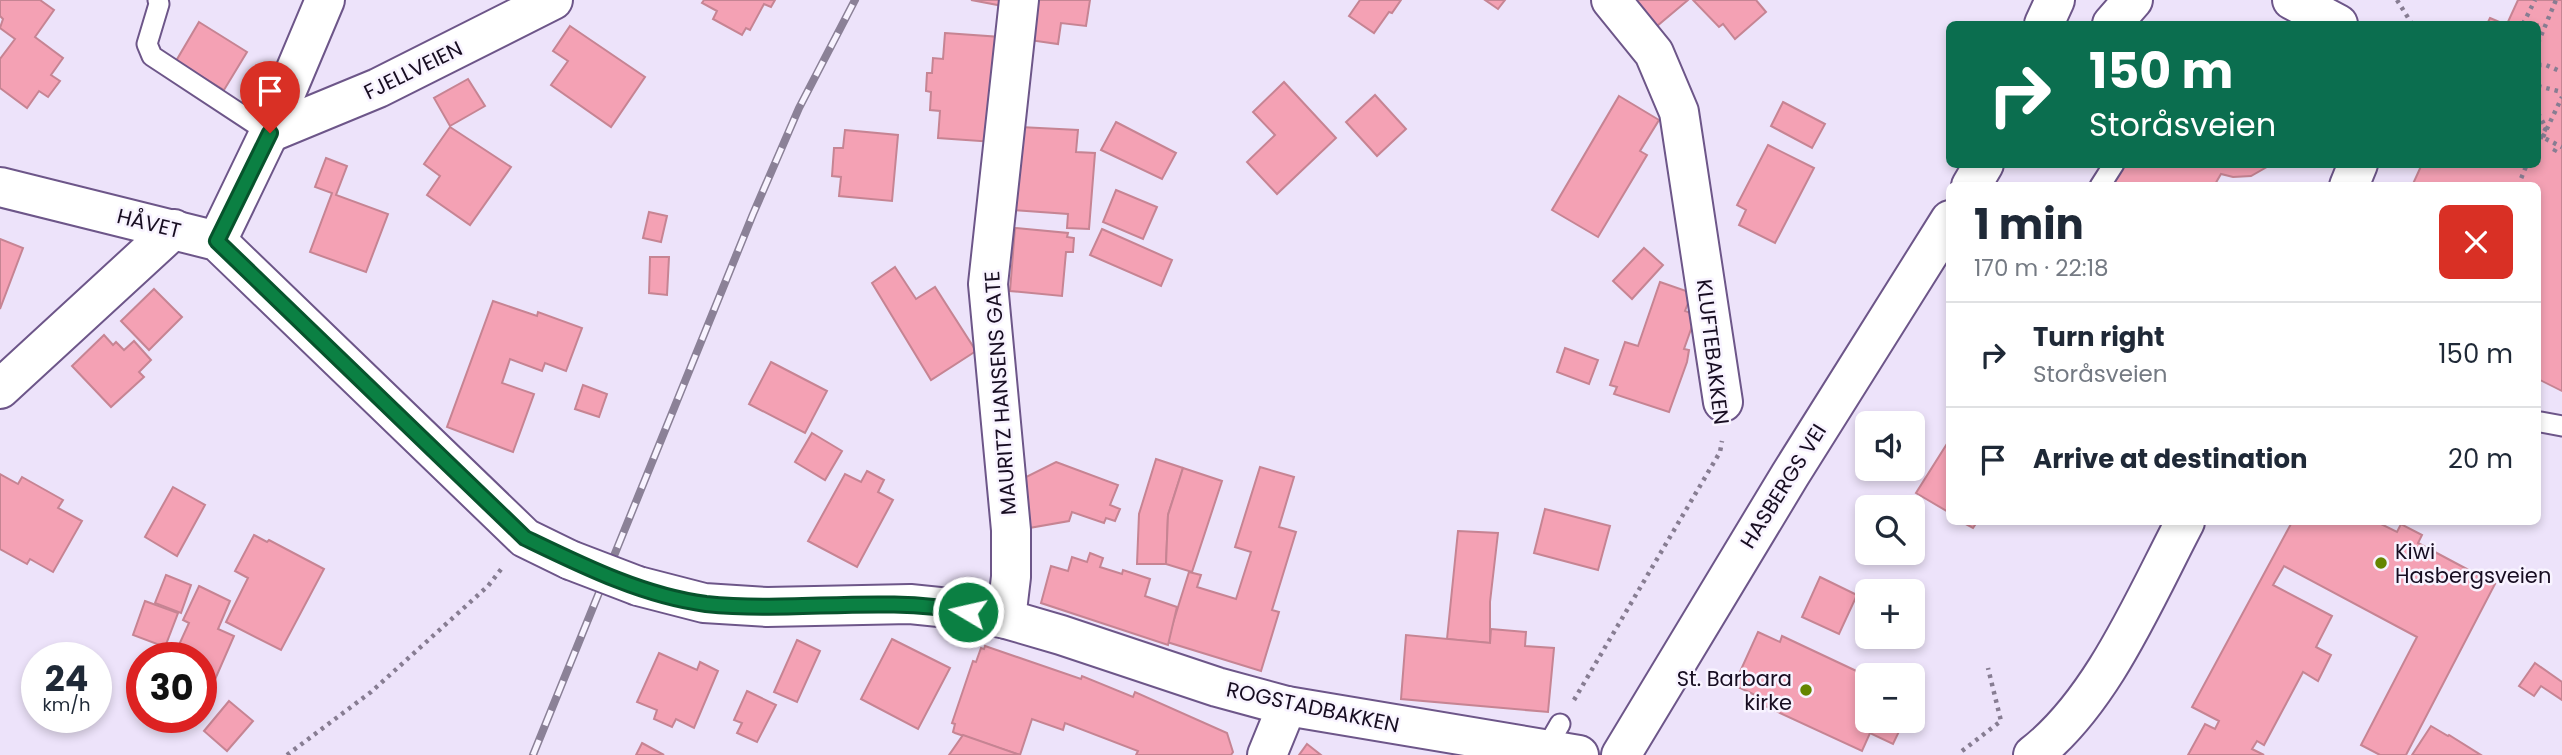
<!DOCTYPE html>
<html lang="en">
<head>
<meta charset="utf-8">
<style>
	body { margin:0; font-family:Poppins,sans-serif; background:#f6f6f7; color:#1f2937; height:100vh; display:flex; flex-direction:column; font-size:26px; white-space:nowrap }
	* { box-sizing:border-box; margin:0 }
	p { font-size:23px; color:#747a83 }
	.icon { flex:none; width:38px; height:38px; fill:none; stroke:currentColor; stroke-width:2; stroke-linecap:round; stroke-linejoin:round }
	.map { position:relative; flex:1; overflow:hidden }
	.panel { position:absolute; left:1946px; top:182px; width:595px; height:343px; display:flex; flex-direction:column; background:#fff; border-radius:10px; box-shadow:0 4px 10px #0003 }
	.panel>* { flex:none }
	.hud { position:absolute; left:1946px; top:21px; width:595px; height:147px; border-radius:10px; box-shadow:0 4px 10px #0003; background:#0b6e4f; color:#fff; overflow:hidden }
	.controls { position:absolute; left:1855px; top:411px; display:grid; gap:14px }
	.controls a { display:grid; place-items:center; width:70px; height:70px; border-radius:10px; background:#fff; box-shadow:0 4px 10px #0003; font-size:35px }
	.speed { position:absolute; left:21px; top:642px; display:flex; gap:14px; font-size:35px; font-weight:700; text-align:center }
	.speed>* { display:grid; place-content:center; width:91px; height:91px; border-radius:50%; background:#fff; box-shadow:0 4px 10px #0003; line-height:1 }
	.speed small { font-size:18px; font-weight:400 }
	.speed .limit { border:10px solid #d22; background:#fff; color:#111 }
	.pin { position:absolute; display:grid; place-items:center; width:60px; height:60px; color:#fff; margin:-72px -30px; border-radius:50% 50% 50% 0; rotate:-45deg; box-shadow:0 0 7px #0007 }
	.pin .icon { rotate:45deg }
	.me { position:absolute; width:77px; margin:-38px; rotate:279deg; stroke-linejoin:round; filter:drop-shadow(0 0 5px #0008) }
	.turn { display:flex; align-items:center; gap:24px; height:147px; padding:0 28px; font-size:32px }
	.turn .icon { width:91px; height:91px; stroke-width:2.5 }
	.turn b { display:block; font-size:49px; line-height:60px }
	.round { display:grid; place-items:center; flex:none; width:74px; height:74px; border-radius:10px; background:#f6f6f7 }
	.head { display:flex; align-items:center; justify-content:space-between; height:119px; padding:0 28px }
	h1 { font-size:42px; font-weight:700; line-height:52px }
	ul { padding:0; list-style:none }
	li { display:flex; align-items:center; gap:21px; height:105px; padding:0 28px; border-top:2px solid #e0e1e3 }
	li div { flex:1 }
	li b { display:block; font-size:26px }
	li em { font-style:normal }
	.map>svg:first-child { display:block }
</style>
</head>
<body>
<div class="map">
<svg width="2562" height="755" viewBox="0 0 2562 755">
	<rect width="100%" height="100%" fill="#ede3fa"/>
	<!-- building -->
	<g fill="#f4a1b4" stroke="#c68493" stroke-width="2">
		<polygon points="0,0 40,0 54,10 35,37 63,58 51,75 60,81 48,97 39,91 27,108 0,88 0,59 15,39 0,28 3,19 0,16"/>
		<polygon points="704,0 775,0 771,7 764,4 750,30 746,28 742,35 713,19 717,11 702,3"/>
		<polygon points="971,0 1004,0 1003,6"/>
		<polygon points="1030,0 1090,0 1086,26 1061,23 1058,44 1029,40"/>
		<polygon points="1360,0 1401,0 1392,13 1389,12 1374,33 1349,16"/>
		<polygon points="1485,0 1505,0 1498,9"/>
		<polygon points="1635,0 1688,0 1657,26"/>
		<polygon points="1693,0 1756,0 1766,12 1735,39 1723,24 1719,27"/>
		<polygon points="2518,0 2562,0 2562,391 2538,379 2538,186 2412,186 2422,164 2538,164 2538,24 2507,24"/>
		<polygon points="2490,18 2504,24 2487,24"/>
		<polygon points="199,22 247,52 224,90 176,61"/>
		<polygon points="570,26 645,77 611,127 551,85 568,61 553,51"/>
		<polygon points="945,33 1001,37 994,142 938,138 940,111 930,110 931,92 926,91 927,73 932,73 933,58 943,59"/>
		<polygon points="468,79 485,106 450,126 434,98"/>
		<polygon points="1284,82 1336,138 1277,194 1247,162 1275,135 1253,112"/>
		<polygon points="1375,95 1406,129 1377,156 1346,122"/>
		<polygon points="1619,96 1659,120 1640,151 1647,155 1598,237 1552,210"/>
		<polygon points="1783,102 1825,124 1812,148 1771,126"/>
		<polygon points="1116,122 1176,153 1162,179 1101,150"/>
		<polygon points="450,127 511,167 470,225 427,195 440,176 424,164"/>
		<polygon points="1020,127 1078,130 1076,152 1095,153 1089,229 1067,228 1068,214 1014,210"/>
		<polygon points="845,130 898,135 892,201 839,196 841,177 832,176 834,148 843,148"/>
		<polygon points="1768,145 1814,168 1775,243 1739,225 1746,210 1737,205"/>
		<polygon points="326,158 347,166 336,195 388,214 366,272 310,252 332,193 315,187"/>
		<polygon points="2123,164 2272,164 2251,176 2233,177 2221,174 2214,186 2110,186"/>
		<polygon points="1116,190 1157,207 1143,239 1103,222"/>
		<polygon points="649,212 667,216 661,242 643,238"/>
		<polygon points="1015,228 1068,233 1067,237 1074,238 1073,252 1066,252 1062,296 1010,291"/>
		<polygon points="1102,229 1172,260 1161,286 1090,255"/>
		<polygon points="0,239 23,248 0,309"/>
		<polygon points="1644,248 1663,265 1632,299 1613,281"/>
		<polygon points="650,257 669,257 667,295 649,293"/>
		<polygon points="895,267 916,299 935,287 976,351 931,380 872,283"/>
		<polygon points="1660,282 1692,293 1685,311 1696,315 1684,349 1689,350 1687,362 1669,412 1614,394 1617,387 1610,385 1625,342 1638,346"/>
		<polygon points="154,289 182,317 149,350 121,321"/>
		<polygon points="493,301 537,316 538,312 582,328 566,371 545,363 542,371 510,359 502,383 534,394 513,452 447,427"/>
		<polygon points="104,335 113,345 116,342 124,350 134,341 151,360 139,372 144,377 111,407 72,366"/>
		<polygon points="1565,348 1598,360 1589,384 1557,372"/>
		<polygon points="771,362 827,391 805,433 749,404"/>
		<polygon points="583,385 607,394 599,417 575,409"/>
		<polygon points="812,433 842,451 825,480 795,462"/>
		<polygon points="1950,439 1950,513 1916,493"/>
		<polygon points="1156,459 1183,468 1168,515 1166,564 1137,564 1139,514"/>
		<polygon points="1056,462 1118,485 1110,505 1120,509 1115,521 1106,518 1104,523 1072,512 1069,521 1029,528 1020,480"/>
		<polygon points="1260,467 1294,477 1279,527 1296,532 1272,610 1279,612 1261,671 1167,642 1189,572 1201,575 1197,587 1236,599 1251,552 1235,547"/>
		<polygon points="1183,468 1222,481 1192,572 1166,564 1168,515"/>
		<polygon points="867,471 884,480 878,492 893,500 857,567 808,541 845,474 861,482"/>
		<polygon points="0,474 18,484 22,477 63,500 58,508 82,521 53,572 30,559 27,564 0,549"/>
		<polygon points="173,487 205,505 177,556 145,537"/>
		<polygon points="1545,509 1610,526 1598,570 1534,553"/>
		<polygon points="1962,522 1977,522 1973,528"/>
		<polygon points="2292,522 2377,522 2397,532 2401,524 2422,535 2418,543 2495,584 2406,755 2380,755 2361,745 2417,637 2284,566 2273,585 2332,616 2316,647 2331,655 2318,681 2303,672 2264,745 2257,741 2252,749 2264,755 2188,755 2205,724 2215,729 2219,721 2192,707"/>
		<polygon points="1458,531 1498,533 1490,602 1490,643 1447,639"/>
		<polygon points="254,535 267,542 269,540 324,569 281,650 226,622 248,578 235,571"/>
		<polygon points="1090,553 1103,558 1100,567 1122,574 1123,570 1150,579 1145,596 1177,607 1168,645 1041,603 1051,566 1068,571 1072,557 1087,562"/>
		<polygon points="166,575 191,585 181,613 155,603"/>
		<polygon points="1820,577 1857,595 1839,634 1802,617"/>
		<polygon points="199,586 230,601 218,629 234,636 210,691 201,688 201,658 173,658 189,623 183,620"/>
		<polygon points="145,601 178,613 165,647 133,635"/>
		<polygon points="1491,629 1526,632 1525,646 1554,648 1548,712 1401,699 1406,635 1490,643"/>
		<polygon points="1758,632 1780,642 1782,636 1867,676 1867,721 1904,721 1893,744 1870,733 1862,751 1752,700 1755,695 1734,685"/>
		<polygon points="892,639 950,668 918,729 861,699"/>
		<polygon points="797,640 820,651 797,702 774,692"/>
		<polygon points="985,646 1081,679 1082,676 1133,697 1135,692 1227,733 1233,752 1231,755 1136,755 1138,751 1065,723 1063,730 1032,719 1020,755 955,733 953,732 955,724 952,723 973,661 976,662 981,648 984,649"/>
		<polygon points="659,653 697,670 700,662 718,671 694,728 676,719 672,727 654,719 657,710 637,702"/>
		<polygon points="2535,663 2562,682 2562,700 2541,686 2534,696 2519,686"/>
		<polygon points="747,691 776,705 757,742 737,733 742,723 734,720"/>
		<polygon points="229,701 253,721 227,751 204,731"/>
		<polygon points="2431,726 2448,736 2449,735 2481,755 2412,755"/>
		<polygon points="963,735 1020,755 949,755"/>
		<polygon points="642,743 664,755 636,755"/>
		<polygon points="1307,744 1321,755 1299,755"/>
	</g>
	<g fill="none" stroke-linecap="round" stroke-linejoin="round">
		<defs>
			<g id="service">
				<polyline points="158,0 159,4 147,44 152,56 269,133"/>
				<polyline points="2100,186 2114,164"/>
				<polyline points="2541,422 2562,426"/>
				<polyline points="1545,750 1560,724"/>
			</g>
			<g id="minor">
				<polyline points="1611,0 1654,53 1679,112 1723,402"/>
				<polyline points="2292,0 2338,24"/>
				<polyline points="269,133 378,88 553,0"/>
				<polyline points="2349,186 2358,164"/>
				<polyline points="0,187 217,241 525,538 570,560"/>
				<polyline points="217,241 269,133 325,0"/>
				<polyline points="0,389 174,229"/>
				<polyline points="638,586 704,603 767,607 910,604 949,608 1006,619 1061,635 1217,687 1287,706 1579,755"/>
				<polyline points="1006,619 1011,577 1011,530 988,284 1019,0"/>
				<polyline points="1267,755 1287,706"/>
				<path d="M2033,755C2102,702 2145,598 2185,522"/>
			</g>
			<g id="tertiary">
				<polyline points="2044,24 2055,0"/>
				<polyline points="2112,24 2133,0"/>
				<polyline points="1971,186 1984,164"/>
				<polyline points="1621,755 1790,475 1950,220"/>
			</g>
		</defs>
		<!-- service casing -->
		<use href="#service" stroke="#6d5689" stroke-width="23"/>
		<!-- minor casing -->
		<use href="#minor" stroke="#6d5689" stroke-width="42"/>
		<!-- tertiary casing -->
		<use href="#tertiary" stroke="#6d5689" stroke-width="42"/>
		<!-- path -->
		<g stroke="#877d92" stroke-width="4.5" stroke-dasharray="3.5 5" stroke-linecap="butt">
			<polyline points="2397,0 2412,24"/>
			<polyline points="2523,24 2535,0"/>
			<polyline points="2538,43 2556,0"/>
			<polyline points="2538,65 2546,65 2562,72"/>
			<polyline points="2538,86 2562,92"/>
			<polyline points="2538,113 2546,128 2538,143"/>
			<polyline points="2538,135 2562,147"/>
			<polyline points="2543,137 2562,97"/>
			<polyline points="2554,152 2558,145"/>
			<polyline points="2518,186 2527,164"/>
			<polyline points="1574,700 1720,452 1722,441"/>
			<polyline points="1962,751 2001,721 1988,668"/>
			<polyline points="287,755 371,692 488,586 502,568"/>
		</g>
		<!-- service -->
		<use href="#service" stroke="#fff" stroke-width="19"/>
		<!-- minor -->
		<use href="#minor" stroke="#fff" stroke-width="38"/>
		<!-- tertiary -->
		<use href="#tertiary" stroke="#fff" stroke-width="38"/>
		<defs>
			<polyline id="rail" points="533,755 753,214 799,108 855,0"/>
		</defs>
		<!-- rail casing -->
		<use href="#rail" stroke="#8b8197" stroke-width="8"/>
		<!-- rail -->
		<use href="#rail" stroke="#f8f3ff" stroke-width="5" stroke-dasharray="16" stroke-linecap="butt"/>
		<defs>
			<polyline id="minor-bridge" points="570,560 638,586"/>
		</defs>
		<!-- minor-bridge casing -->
		<use href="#minor-bridge" stroke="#6d5689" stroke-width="42" stroke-linecap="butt"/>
		<!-- minor-bridge -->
		<use href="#minor-bridge" stroke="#fff" stroke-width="38"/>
	</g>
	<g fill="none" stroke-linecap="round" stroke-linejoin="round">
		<defs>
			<path id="route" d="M270,133L217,241L525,538C581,565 643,596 706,604C793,613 881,595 968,612"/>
		</defs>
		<!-- route casing -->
		<use href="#route" stroke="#07532c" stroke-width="18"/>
		<!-- route -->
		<use href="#route" stroke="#0b8043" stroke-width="12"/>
	</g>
	<!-- markers -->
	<g fill="#668500" stroke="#f8f3ff" stroke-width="2.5">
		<circle cx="2381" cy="563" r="7"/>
		<circle cx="1806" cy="690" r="7"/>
	</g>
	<g text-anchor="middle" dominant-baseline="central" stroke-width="5" stroke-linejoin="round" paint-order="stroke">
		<!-- street labels -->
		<g font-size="21" fill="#170d21" stroke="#f8f3ff">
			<text transform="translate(413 70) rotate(-26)">FJELLVEIEN</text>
			<text transform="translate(149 223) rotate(14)">HÅVET</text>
			<text transform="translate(1713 352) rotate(83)">KLUFTEBAKKEN</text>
			<text transform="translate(1000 393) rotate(-94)">MAURITZ HANSENS GATE</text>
			<text transform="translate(1783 486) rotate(-58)">HASBERGS VEI</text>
			<text transform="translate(1313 707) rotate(12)">ROGSTADBAKKEN</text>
		</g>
		<!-- poi labels -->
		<g font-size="21" fill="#170d21" stroke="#f8f3ff" text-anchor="start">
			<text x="2395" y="551">Kiwi<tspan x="2395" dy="24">Hasbergsveien</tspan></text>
			<text x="1792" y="678" text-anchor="end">St. Barbara<tspan x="1792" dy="24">kirke</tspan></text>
		</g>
	</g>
</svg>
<div class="controls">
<a><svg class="icon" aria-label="sound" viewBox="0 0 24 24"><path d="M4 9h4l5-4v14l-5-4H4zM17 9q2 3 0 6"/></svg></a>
<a><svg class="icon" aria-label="search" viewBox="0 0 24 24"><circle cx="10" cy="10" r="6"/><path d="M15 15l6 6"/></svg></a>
<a>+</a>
<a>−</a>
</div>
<div class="speed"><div>24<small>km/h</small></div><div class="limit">30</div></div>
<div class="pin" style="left:270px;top:133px;background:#d93025"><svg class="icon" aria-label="arrive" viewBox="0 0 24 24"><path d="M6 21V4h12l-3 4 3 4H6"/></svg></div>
<svg class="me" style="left:968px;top:612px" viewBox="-20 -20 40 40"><circle r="17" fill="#0b8043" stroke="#fff" stroke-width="3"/><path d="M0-11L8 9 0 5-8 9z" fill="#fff"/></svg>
<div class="hud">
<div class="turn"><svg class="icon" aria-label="right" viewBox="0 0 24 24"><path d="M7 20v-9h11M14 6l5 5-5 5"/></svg><div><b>150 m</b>Storåsveien</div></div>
</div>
<section class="panel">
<div class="head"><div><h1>1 min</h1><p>170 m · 22:18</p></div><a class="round" style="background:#d93025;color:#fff"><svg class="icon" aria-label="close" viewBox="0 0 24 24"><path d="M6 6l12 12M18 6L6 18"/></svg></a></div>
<ul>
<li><svg class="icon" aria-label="right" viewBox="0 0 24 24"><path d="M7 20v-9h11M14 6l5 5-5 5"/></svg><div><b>Turn right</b><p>Storåsveien</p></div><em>150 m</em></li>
<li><svg class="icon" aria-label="arrive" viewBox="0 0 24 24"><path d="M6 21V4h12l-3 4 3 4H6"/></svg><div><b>Arrive at destination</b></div><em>20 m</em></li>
</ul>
</section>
</div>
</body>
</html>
